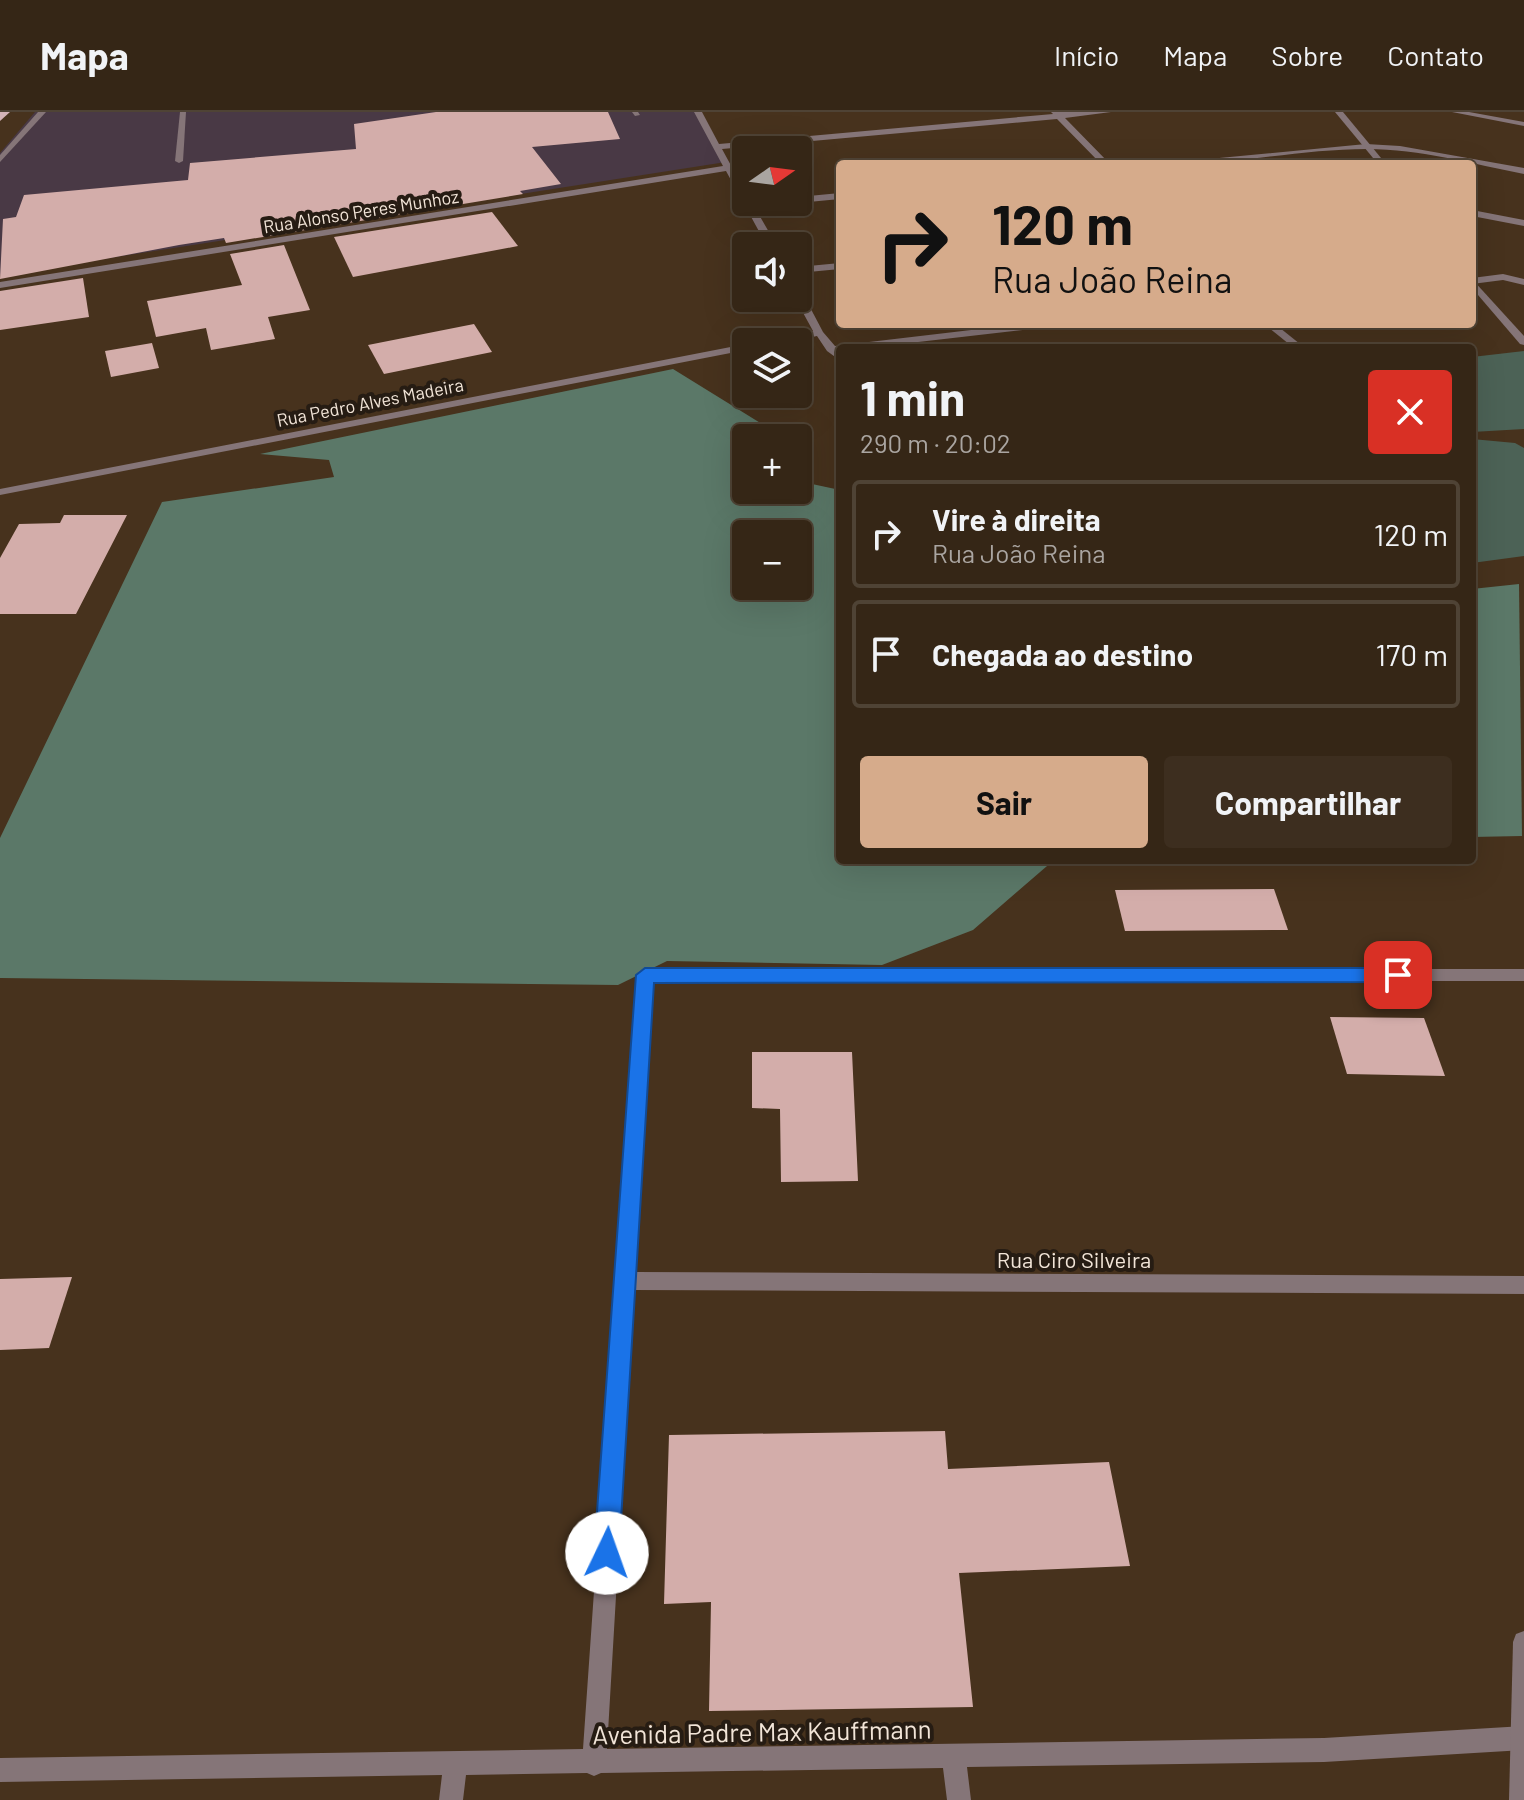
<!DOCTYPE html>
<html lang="pt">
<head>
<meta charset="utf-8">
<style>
	body { margin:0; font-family:Barlow,sans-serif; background:#3d2e1f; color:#f1f3f6; height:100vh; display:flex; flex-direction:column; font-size:30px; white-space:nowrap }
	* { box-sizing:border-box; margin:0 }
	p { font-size:26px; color:#aaa5a1 }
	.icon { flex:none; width:44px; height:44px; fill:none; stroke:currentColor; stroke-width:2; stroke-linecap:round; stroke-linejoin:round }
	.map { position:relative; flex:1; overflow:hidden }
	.side { position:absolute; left:836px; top:232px; width:640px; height:520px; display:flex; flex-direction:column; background:#352616; border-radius:8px; box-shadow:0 8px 32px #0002,0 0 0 2px #4f4335 }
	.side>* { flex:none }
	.top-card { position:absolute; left:836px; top:48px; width:640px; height:168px; border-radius:8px; box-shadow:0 8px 32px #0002,0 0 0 2px #4f4335; background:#d6ab8b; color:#111; overflow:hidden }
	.needle { width:52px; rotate:76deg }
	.controls { position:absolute; left:732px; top:24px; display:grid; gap:16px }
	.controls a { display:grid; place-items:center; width:80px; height:80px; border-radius:8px; background:#352616; box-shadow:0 8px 32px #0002,0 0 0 2px #4f4335; font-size:40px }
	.pin { position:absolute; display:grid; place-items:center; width:68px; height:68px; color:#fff; margin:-34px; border-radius:16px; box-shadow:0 4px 12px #0006 }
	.me { position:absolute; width:88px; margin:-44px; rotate:3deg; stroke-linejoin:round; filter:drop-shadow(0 0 6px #0008) }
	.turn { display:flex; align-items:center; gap:28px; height:168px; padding:0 24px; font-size:36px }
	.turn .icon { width:104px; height:104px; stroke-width:2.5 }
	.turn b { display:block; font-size:56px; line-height:68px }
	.round { display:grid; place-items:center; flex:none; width:84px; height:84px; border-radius:8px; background:#3d2e1f }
	.headline { display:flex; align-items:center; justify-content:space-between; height:136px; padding:0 24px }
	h1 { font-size:48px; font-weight:700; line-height:60px }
	.cta { display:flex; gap:16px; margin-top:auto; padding:16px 24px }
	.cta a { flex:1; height:92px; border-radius:8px; background:#d6ab8b; color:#111; font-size:32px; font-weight:700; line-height:92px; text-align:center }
	.cta a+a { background:#3d2e1f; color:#f1f3f6 }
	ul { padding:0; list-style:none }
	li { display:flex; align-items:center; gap:24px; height:108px; margin:0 16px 12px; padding:0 8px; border:4px solid #4f4335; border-radius:8px }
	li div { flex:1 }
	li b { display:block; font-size:30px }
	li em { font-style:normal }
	header { display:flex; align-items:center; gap:48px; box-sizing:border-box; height:112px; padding:0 40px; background:#352616; border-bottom:2px solid #4f4335 }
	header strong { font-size:38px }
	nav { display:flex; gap:44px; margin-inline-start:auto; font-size:28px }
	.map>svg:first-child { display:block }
</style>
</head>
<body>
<header>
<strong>Mapa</strong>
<nav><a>Início</a><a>Mapa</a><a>Sobre</a><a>Contato</a></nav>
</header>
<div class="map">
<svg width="1524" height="1688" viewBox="0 0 1524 1688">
	<rect width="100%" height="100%" fill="#47321d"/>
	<!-- industrial -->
	<polygon fill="#493945" points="35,0 700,0 726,50 0,163 0,41"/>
	<!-- green -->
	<g fill="#4c6256">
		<polygon points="1524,239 1524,317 1472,320 1472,245"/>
		<polygon points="1472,327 1515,331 1524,336 1524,444 1472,451"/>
	</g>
	<!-- forest -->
	<g fill="#5b7868" fill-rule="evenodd">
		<path d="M673,257L780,323L777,326H746V378H798V369L840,378V748H1054L973,818L882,853L667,849L618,873L0,866V726L162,390L334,365L329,348L260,342ZM746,422H798V474H746Z"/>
		<polygon points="1519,472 1522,724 1472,725 1472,477"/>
	</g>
	<!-- building -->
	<g fill="#d3adaa">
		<polygon points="436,0 608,0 620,27 532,35 561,72 520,79 523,82 226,131 224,126 179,133 0,167 3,107 16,105 24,83 188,68 190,51 356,37 354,12"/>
		<polygon points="492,100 518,134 353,165 334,125"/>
		<polygon points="284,133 310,198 268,205 275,227 211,238 206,216 156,225 147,189 242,173 230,142"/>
		<polygon points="83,166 89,205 0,218 0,179"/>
		<polygon points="474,212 492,240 384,262 368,233"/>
		<polygon points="152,231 159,256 111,265 105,239"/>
		<polygon points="64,403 127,403 76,502 0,502 0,446 19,412 60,411"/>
		<polygon points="1274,777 1288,818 1125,819 1115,778"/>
		<polygon points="1330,905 1424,906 1445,964 1347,962"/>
		<polygon points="752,940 852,940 858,1069 781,1070 780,997 752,996"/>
		<polygon points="72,1165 49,1236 0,1238 0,1167"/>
		<polygon points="945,1319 948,1357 1109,1350 1130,1454 959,1461 973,1595 709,1599 711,1490 664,1492 669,1323"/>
	</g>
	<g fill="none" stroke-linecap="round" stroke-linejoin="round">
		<!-- service -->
		<g fill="#857578" fill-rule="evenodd">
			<polygon points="180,0 186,0 183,49 179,51 175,49"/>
			<polygon points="632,0 638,0 640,3 635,4"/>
		</g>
		<!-- minor -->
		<g fill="#857578" fill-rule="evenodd">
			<polygon points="694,0 702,0 719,32 1053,2 1051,0 1111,0 1065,6 1110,52 1101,52 1057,7 722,37 746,81 746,90 777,90 754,94 777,134 767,134 726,59 0,176 0,170 723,54"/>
			<polygon points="1452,0 1469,0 1524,10 1524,14"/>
			<path d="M1366,32L1400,34L1524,56V62C1473,52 1420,37 1367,37C1303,37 1238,52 1173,52L1177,50Z"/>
			<polygon points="840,81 840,87 798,91 796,90 798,90 798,85"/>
			<polygon points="1472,98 1524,108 1524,114 1472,104"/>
			<polygon points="840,151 840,157 798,161 798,155"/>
			<polygon points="1503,162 1524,167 1524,173 1503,168 1472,172 1472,166"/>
			<polygon points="798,179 803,182 823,220 835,234 1023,212 1054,212 1049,215 866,236 840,236 838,247 827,239 817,224 788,230 768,230 813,219 795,186 798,186"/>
			<polygon points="1264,212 1275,212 1305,236 1294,236"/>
			<polygon points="746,232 746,238 0,383 0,377"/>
			<polygon points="645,857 1524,857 1524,869 653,869 635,1160 1524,1164 1524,1182 634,1178 607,1637 1324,1626 1524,1614 1524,1638 1324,1650 967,1655 971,1688 947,1688 943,1656 601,1661 594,1664 587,1661 466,1663 463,1688 439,1688 442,1663 0,1670 0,1646 583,1637 637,863 639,859"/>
		</g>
		<!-- tertiary -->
		<g fill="#857578" fill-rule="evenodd">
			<polygon points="38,0 46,0 0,50 0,43"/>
			<polygon points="1335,0 1343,0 1386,52 1378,52"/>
			<polygon points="1472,167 1524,224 1524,233 1520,232 1472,176"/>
			<polygon points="1524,1519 1524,1688 1509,1688 1513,1530 1516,1522"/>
		</g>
		<!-- primary -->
		<polygon fill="#d3b3b8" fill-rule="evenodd" points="0,0 10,0 0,9"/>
	</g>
	<!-- route -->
	<polygon fill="#1a73e8" stroke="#114b97" stroke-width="2" points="645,856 1398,856 1408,863 1398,870 654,871 619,1441 616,1449 607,1453 598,1449 594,1441 636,863"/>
	<g text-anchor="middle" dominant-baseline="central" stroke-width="8" stroke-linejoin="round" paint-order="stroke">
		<!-- far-street labels -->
		<g font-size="18" fill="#f2e5d8" stroke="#261c13">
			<text transform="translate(361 99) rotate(-9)">Rua Alonso Peres Munhoz</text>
			<text transform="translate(370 290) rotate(-11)">Rua Pedro Alves Madeira</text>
		</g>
		<!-- street labels -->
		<g font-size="22" fill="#f2e5d8" stroke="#261c13">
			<text x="1074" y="1147">Rua Ciro Silveira</text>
		</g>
		<!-- near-street labels -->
		<g font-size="26" fill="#f2e5d8" stroke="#261c13">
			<text transform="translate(762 1619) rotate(-1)">Avenida Padre Max Kauffmann</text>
		</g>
	</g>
</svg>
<div class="controls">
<a><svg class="needle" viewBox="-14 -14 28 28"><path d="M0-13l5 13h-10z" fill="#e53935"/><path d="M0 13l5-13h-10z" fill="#aaa5a1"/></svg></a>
<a><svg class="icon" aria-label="sound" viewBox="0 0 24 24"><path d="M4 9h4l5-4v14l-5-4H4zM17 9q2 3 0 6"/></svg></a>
<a><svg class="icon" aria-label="layers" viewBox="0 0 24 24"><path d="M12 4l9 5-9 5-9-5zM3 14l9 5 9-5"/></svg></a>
<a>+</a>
<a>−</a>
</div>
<div class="pin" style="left:1398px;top:863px;background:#d93025"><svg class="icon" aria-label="arrive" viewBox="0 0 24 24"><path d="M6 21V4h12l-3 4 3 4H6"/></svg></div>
<svg class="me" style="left:607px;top:1441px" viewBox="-20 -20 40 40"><circle r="19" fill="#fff"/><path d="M0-13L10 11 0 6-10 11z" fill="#1a73e8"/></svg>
<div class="top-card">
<div class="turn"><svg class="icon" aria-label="right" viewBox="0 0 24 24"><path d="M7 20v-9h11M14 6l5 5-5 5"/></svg><div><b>120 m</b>Rua João Reina</div></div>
</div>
<section class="side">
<div class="headline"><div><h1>1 min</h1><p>290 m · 20:02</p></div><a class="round" style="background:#d93025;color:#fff"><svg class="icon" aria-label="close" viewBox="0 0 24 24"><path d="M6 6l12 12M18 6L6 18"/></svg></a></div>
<ul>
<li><svg class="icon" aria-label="right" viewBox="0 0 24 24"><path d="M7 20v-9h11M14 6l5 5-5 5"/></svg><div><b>Vire à direita</b><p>Rua João Reina</p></div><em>120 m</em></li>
<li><svg class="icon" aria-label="arrive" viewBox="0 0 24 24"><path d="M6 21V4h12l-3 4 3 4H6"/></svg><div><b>Chegada ao destino</b></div><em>170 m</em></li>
</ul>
<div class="cta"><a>Sair</a><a>Compartilhar</a></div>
</section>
</div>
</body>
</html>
